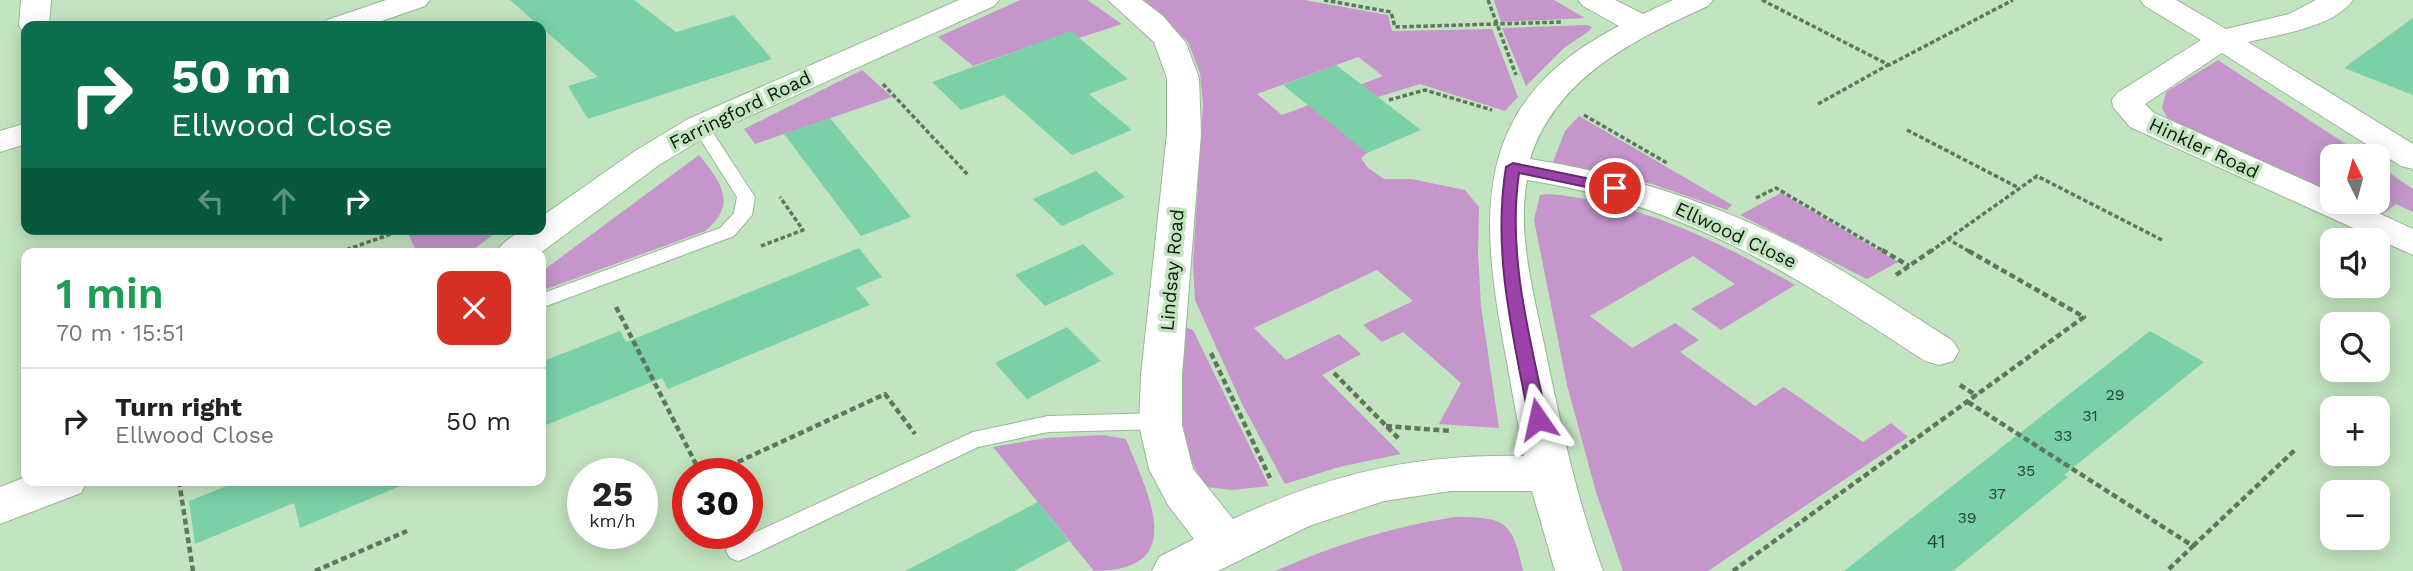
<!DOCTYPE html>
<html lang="en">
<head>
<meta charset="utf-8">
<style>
	body { margin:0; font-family:"Work Sans",sans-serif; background:#f2f2f2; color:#222; height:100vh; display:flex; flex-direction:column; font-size:26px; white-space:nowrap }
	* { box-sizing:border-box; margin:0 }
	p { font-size:23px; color:#767676 }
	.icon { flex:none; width:38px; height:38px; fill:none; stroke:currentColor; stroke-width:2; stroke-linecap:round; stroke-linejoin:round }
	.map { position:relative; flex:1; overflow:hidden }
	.details { position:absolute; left:21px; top:248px; width:525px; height:238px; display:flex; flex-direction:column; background:#fff; border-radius:14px; box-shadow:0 4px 18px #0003 }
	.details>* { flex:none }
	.hud { position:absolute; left:21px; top:21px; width:525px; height:214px; border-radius:14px; box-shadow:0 4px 18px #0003; background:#0b6e4f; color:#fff; overflow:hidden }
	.needle { width:46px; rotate:354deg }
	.tools { position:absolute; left:2320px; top:144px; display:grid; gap:14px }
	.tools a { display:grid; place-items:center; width:70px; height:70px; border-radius:14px; background:#fff; box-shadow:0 4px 18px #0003; font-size:35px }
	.speed { position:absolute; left:567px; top:458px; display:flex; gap:14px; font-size:35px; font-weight:700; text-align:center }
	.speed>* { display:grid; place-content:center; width:91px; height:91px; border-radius:50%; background:#fff; box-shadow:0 4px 18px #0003; line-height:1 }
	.speed small { font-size:18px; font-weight:400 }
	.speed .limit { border:10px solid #d22; background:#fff; color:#111 }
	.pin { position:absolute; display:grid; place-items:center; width:60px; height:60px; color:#fff; margin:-30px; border:4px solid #fff; border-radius:50%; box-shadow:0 2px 7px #0007 }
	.me { position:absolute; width:77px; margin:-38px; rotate:349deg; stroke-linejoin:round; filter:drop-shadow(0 0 5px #0008) }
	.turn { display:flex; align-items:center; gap:24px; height:147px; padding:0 35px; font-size:32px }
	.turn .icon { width:91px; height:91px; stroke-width:2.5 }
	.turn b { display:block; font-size:49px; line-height:60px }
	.lanes { display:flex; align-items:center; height:66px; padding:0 35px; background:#0003; justify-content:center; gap:35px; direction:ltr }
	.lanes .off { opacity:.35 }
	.round { display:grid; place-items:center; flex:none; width:74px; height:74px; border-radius:14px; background:#f2f2f2 }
	.headline { display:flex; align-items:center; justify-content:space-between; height:119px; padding:0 35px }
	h1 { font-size:42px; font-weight:600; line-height:52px; color:#1e9e55 }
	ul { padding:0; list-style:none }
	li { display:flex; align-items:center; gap:21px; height:105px; padding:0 35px; border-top:2px solid #e0e0e0 }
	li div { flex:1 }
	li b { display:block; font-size:26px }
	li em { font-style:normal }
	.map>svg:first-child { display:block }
</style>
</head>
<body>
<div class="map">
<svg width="2413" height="571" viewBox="0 0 2413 571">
	<rect width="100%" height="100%" fill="#c3e4c0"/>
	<!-- green -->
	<g fill="#c595cb">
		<polygon points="1020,0 1087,0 1122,24 1079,38 1071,32 973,66 938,37"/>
		<polygon points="1143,0 1304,0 1388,15 1392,31 1492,29 1518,97 1505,111 1420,84 1378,97 1344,91 1383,76 1358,57 1257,94 1282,115 1325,99 1367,153 1361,158 1367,167 1384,179 1411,179 1465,190 1479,207 1478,254 1481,306 1499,428 1439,424 1461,383 1403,332 1382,342 1363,325 1413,301 1377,270 1254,328 1286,360 1339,334 1361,354 1322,375 1401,454 1339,467 1285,484 1242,404 1195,300 1193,263 1203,105 1200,73 1188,42"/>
		<polygon points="1494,0 1554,0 1585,18 1501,22"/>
		<polygon points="1588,25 1592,27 1589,31 1564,48 1526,86 1502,28"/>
		<polygon points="2218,60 2364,156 2333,156 2333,199 2168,119 2162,108 2166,92"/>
		<polygon points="862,70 892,97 755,144 744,129"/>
		<polygon points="1579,116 1732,205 1727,210 1652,184 1553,162 1565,131"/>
		<path d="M699,155C720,181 739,204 705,231L541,291V272Z"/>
		<polygon points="2378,165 2413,189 2413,212 2396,204 2376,219 2337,201 2378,201"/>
		<polygon points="1781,193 1898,262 1867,279 1740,215"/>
		<path d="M1549,194C1638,202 1719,241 1795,285L1721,330L1691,309L1735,284L1693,256L1590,316L1632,348L1675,323L1699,340L1680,352L1755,406L1784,387L1863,442L1891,423L1908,437L1708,571H1623L1596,492L1567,385L1534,220L1540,195Z"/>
		<polygon points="416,229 501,229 467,254 417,254 408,232"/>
		<path d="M1185,327L1193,330L1269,486L1233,490L1206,487C1173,441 1181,382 1185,327Z"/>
		<path d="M1103,435L1126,439C1147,493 1191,571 1094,571L993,447L1046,438Z"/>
		<path d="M1454,517C1506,517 1512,521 1523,571H1275C1334,545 1391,527 1454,517Z"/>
	</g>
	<!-- building -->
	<g fill="#7ad1a8">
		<polygon points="510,0 634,0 676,32 734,15 772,59 588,119 568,86 598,77"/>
		<polygon points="2413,18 2413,95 2344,68"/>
		<polygon points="1071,31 1128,79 1089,94 1132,130 1072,155 1004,95 961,110 932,82"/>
		<polygon points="1336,65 1421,130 1367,153 1283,85"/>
		<polygon points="830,118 877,175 911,217 861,236 784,134"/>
		<polygon points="1096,171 1125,197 1062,226 1033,199"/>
		<polygon points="1083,244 1114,274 1045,306 1015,275"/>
		<polygon points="859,248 882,277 856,288 870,305 668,389 662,378 541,427 541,362 620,331 626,342"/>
		<polygon points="1067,327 1101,361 1027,399 995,363"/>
		<polygon points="2150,331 2204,362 2064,475 2068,477 1953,571 1844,571"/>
		<polygon points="239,481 410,481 410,482 300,528 294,503 195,544 189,501"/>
		<polygon points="1038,502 1069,541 1014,571 905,571"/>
	</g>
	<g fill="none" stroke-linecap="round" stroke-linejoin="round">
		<defs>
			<g id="service">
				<polygon points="700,121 706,122 755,197 752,215 734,236 541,308 541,294 720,228 734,213 737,197 692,126"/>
				<polygon points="1161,413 1169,415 1172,421 1169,427 1161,429 1048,432 978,447 746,558 738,561 730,558 726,551 730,544 973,432 1048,416"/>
			</g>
			<g id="minor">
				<polygon points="21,0 51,0 49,26 26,26 26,33 23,32 19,26"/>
				<polygon points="386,0 430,0 425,6 367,26 323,26 327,20"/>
				<path d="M959,0H999L994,6L712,133L659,165L539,254H495C506,237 521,229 541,229V217L635,151L688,119Z"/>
				<path d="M1108,0H1142L1163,16L1186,43L1199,78L1201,134L1182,375V425L1193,469L1233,519C1331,473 1416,454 1524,456C1516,414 1509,372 1501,330C1477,193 1483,96 1619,26L1583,6L1578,0H1615L1643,14L1673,0H1713L1708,6C1635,39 1556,77 1530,159C1620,173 1708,201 1789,241C1846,270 1899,307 1953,341L1959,351L1953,361L1939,365L1925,361C1792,274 1688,205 1527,180C1517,233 1533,291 1544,344C1560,421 1576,497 1603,571H1555L1532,491H1451L1384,501L1309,526L1218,571H1152L1159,557L1194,539L1168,505L1149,469L1139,425L1141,375L1167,134V78L1154,42Z"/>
				<path d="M2140,0H2176L2226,29L2289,14L2316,0H2353C2334,27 2278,35 2248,42L2413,144V169L2401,166L2222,53L2145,104L2154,113L2333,193V201H2352L2413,229V255L2130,127L2113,107L2112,100L2117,93L2201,40L2145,6Z"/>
				<polygon points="26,123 26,144 0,152 0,131"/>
				<polygon points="26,477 26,481 87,481 81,493 0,524 0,487"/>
			</g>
		</defs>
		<!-- service casing -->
		<use href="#service" stroke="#98b794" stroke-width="2"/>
		<!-- minor casing -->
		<use href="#minor" stroke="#98b794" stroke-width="2"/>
		<!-- path-far1 -->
		<g stroke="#60755e" stroke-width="3.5" stroke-dasharray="4.5 2.5" stroke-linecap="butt">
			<polyline points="1324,0 1391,12 1395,27 1563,22"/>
			<polyline points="1488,0 1516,75"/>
			<polyline points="1762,0 1889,65 2013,0"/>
			<polyline points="883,84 968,175"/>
			<polyline points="1389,100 1425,90 1492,110"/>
			<polyline points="1818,104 1888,65"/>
			<polyline points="1584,115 1667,163"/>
			<polyline points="1907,130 2019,188"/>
			<polyline points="1756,198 1776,188 1885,252"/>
			<polyline points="1948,239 2037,176 2164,241"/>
			<polyline points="761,246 803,230 780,197"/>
			<polyline points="340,252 405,229"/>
			<polyline points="1930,252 1948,239 1970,252"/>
		</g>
		<!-- path -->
		<g stroke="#60755e" stroke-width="4.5" stroke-dasharray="6 3.5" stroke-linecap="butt">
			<polyline points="1882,250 1909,266"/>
			<polyline points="333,254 345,250"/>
			<polyline points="1896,275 1932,250"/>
			<polyline points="616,307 701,474"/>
			<polyline points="1211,353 1270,478"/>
			<polyline points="1334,373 1400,440"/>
			<polyline points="1960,385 1977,396"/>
			<polyline points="1968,402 2193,546 2167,571"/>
			<polyline points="1386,426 1451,431"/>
			<polyline points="712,474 885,394 915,434"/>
			<polyline points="179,481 193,571"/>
			<polyline points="2193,546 2296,449"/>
			<polyline points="315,571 407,531"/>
			<polyline points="1733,571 2084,317 1967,250"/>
		</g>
		<!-- service -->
		<use href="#service" fill="#fff" fill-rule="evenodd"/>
		<!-- minor -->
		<use href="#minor" fill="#fff" fill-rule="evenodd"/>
	</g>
	<!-- route -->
	<path fill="#9d41ab" stroke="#662a6f" stroke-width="2" d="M1513,163L1615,184L1622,188L1615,193L1519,173C1507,256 1530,338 1547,419L1538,426L1529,419C1513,335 1492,253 1506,167Z"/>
	<g text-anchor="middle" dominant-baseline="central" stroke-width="7" stroke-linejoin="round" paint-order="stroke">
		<!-- number labels -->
		<g font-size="16" fill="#284633">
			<text x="2115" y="394">29</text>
			<text x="2090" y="415">31</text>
			<text x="2063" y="435">33</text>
			<text x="2026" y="470">35</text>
			<text x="1997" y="493">37</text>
			<text x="1967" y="517">39</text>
		</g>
		<!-- street labels -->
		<g font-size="19" fill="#0d180c" stroke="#c3e4c0">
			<text transform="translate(740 110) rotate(-26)">Farringford Road</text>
			<text transform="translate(2204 148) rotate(25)">Hinkler Road</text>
			<text transform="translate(1736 235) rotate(25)">Ellwood Close</text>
			<text transform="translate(1172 270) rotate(-85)">Lindsay Road</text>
		</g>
		<!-- near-number labels -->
		<g font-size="19" fill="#284633">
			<text x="1936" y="541">41</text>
		</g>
	</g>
</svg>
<div class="tools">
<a><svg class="needle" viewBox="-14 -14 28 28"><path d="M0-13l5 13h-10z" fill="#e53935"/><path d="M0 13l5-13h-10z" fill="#767676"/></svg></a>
<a><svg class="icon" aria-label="sound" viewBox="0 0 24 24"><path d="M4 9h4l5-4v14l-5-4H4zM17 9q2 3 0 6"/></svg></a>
<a><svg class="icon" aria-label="search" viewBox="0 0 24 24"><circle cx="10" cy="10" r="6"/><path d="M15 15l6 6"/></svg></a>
<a>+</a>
<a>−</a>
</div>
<div class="speed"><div>25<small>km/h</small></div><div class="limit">30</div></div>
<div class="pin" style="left:1615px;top:188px;background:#d93025"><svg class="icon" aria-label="arrive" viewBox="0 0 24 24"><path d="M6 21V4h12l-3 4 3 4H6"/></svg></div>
<svg class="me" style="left:1538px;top:419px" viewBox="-20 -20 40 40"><path d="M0-17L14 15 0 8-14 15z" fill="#9d41ab" stroke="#fff" stroke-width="4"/></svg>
<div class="hud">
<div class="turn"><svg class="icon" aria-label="right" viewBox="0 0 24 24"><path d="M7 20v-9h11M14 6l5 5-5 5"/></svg><div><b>50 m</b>Ellwood Close</div></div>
<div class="lanes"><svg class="icon off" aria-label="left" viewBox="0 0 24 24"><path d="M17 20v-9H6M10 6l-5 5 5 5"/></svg><svg class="icon off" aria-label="ahead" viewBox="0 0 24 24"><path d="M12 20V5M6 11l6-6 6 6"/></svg><svg class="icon" aria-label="right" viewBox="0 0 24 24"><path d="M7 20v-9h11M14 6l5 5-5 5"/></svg></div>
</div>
<section class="details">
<div class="headline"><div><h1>1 min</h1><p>70 m · 15:51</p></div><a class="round" style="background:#d93025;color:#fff"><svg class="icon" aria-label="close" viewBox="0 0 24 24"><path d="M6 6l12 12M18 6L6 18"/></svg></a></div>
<ul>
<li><svg class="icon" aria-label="right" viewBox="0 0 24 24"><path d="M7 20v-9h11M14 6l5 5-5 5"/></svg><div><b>Turn right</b><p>Ellwood Close</p></div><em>50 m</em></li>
</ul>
</section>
</div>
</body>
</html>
